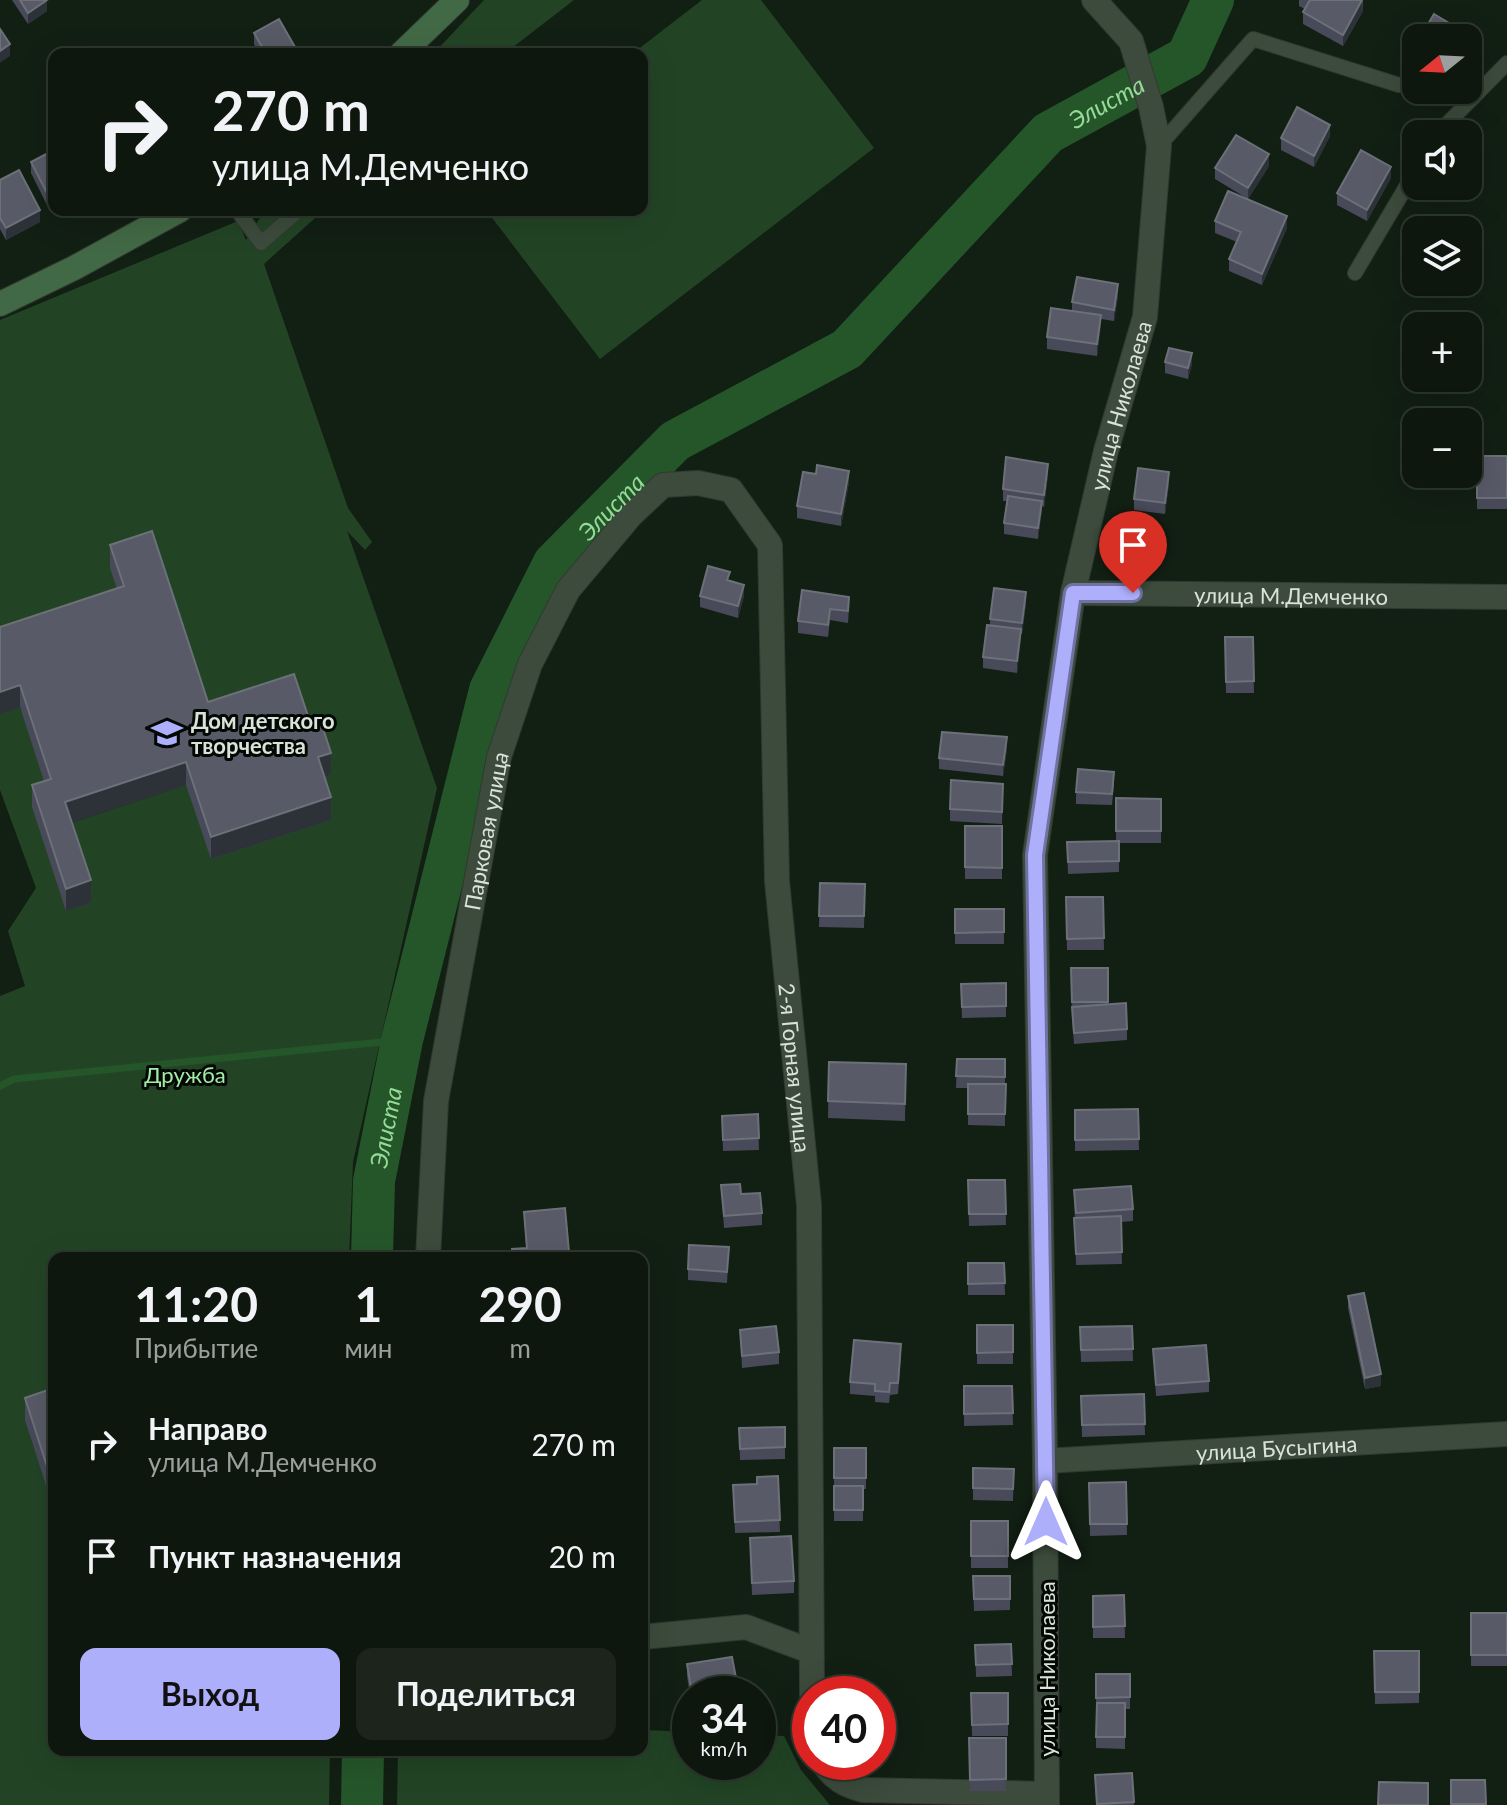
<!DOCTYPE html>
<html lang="ru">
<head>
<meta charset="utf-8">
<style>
	body { margin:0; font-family:Lato,sans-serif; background:#1c241c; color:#f1f3f6; height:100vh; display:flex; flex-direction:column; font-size:30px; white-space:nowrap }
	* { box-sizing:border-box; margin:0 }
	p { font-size:26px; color:#9b9f9e }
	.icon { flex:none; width:44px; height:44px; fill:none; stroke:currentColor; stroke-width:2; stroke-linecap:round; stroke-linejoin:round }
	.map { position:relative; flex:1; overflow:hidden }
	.sheet { position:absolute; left:48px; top:1252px; width:600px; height:504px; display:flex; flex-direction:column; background:#0e170e; border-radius:16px; box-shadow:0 8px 32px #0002,0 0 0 2px #2e362e }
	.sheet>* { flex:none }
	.top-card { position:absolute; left:48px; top:48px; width:600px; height:168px; border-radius:16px; box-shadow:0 8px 32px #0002,0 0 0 2px #2e362e; background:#0e170e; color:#f1f3f6; overflow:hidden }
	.needle { width:52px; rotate:252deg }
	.controls { position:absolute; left:1402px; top:24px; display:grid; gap:16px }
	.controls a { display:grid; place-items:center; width:80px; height:80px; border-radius:16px; background:#0e170e; box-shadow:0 8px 32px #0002,0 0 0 2px #2e362e; font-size:40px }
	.speed { position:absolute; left:672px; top:1676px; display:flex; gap:16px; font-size:40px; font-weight:700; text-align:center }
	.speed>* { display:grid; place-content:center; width:104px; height:104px; border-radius:50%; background:#0e170e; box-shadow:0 8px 32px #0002,0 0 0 2px #2e362e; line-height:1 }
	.speed small { font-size:20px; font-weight:400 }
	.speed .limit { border:12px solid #d22; background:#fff; color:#111 }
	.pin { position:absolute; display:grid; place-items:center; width:68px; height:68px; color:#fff; margin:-82px -34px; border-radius:50% 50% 50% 0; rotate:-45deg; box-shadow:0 0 8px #0007 }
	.pin .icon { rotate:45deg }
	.me { position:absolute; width:88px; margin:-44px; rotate:0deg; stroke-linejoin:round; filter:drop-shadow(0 0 6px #0008) }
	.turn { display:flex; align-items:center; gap:28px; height:168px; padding:0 32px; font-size:36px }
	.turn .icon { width:104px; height:104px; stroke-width:2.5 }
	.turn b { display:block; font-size:56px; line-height:68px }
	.eta { display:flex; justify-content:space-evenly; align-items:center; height:136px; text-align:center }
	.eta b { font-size:48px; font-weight:700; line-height:56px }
	.action { display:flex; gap:16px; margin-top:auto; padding:16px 32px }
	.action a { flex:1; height:92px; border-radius:16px; background:#adaffb; color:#111; font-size:32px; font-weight:700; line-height:92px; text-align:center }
	.action a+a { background:#1c241c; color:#f1f3f6 }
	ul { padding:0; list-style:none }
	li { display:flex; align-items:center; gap:24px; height:112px; padding:0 32px }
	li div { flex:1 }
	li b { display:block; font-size:30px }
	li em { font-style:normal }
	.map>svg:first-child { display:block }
</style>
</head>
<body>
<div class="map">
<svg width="1507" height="1805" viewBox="0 0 1507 1805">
	<rect width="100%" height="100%" fill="#121f13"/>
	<!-- green -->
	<g fill="#224425">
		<polygon points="484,0 574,0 504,54 433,54"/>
		<polygon points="702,0 761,0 874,148 600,359 486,210 642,210 642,54 632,54"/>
		<polygon points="265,210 324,210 264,264 348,508 372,542 365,550 347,531 437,788 353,1162 349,1258 54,1258 54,1750 330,1750 329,1805 0,1805 0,996 25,986 8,931 36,888 0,790 0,714 20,707 65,825 186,785 318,779 331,774 208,724 124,609 0,650 0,320 238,221 246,240"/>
		<polygon points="642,1721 645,1730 690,1732 690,1762 758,1762 758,1735 784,1736 801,1770 830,1805 397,1805 398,1750 642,1750"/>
	</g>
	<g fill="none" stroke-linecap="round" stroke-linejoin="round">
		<!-- stream -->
		<polyline stroke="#25562a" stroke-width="7" points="0,1086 14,1079 402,1040"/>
		<!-- river -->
		<g stroke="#25562a" stroke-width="42">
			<path id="s1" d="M372,1258L374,1181L402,1040L490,690L554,563L675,441L847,349L1048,133L1187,57L1213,0"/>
			<polyline points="362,1805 363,1750"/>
		</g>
		<defs>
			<g id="service">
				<polyline points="1437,134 1507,63"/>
				<polyline points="1159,146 1253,39 1399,85"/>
				<polyline points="237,210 261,243 299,210"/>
				<polyline points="1355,273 1416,170"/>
			</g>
			<g id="minor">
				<path id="s2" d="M428,1258L436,1101L499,757L530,664L568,590L631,515L663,485L698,483L731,490L770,545L777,881L809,1205L812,1694"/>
				<path id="s3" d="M1045,1461L1507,1434"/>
				<polyline points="642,1637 746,1627 810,1651"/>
				<path d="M823,1762C833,1779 845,1785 863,1790L1047,1794"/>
			</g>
			<g id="tertiary">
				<path id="s4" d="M1073,593L1507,597"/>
				<path id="s5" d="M1047,1805L1045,1461L1035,855L1073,593L1106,451L1145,317L1159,146L1151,107L1131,41L1094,0"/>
			</g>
			<g id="secondary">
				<polyline points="401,54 457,0"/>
				<polyline points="0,304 74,268 180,210"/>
			</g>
		</defs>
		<!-- service casing -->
		<use href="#service" stroke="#313931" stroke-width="16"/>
		<!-- minor casing -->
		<use href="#minor" stroke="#313931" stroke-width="26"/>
		<!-- tertiary casing -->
		<use href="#tertiary" stroke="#313931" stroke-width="26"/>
		<!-- secondary casing -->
		<use href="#secondary" stroke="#313931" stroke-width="26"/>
		<!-- service -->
		<use href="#service" stroke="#3c4b3c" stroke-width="14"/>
		<!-- minor -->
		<use href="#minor" stroke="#3c4b3c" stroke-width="24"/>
		<!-- tertiary -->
		<use href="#tertiary" stroke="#3c4b3c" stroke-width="24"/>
		<!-- secondary -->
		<use href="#secondary" stroke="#426945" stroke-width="24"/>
	</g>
	<!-- wall -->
	<g fill="#484a5a">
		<polygon points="12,0 47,0 47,11 28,24"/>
		<polygon points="1299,0 1363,0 1363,11 1343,46 1303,24 1303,12 1305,9 1299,6"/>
		<polygon points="254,33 299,54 259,54 254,44"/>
		<polygon points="1416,44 1416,73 1409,68 1409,57"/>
		<polygon points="1330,136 1314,167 1281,150 1281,138"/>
		<polygon points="54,150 54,206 49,209 31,173 31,162"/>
		<polygon points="1269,166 1248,199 1215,179 1215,168"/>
		<polygon points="1391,178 1367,221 1337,205 1337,193"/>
		<polygon points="0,180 40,222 6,240 0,229"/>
		<polygon points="1215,221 1287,228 1262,285 1229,271 1229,259 1237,242 1215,233"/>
		<polygon points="1118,296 1114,321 1101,319 1097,356 1047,349 1047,337 1072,311 1072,302"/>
		<polygon points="1165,362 1192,364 1188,379 1165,373"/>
		<rect x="1477" y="456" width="30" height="53"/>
		<polygon points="1048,475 1044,507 1042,506 1038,539 1004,534 1004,523 1007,501 1003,501 1003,489"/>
		<polygon points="849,482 841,526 797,518 797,506"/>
		<polygon points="1169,483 1165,514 1134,510 1134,499"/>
		<polygon points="110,545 208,702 310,722 331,775 324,777 331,820 211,859 186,785 72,822 91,903 66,911 32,807 32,785 44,781 20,707 0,714 0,627 117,589 110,568"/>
		<polygon points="730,581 744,596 738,618 700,607 700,596"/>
		<polygon points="802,590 849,608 848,623 830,620 828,637 798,633 798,621"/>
		<polygon points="1026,603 1022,634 1021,634 1017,673 983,668 983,657 990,625 990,619"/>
		<polygon points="1225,637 1253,637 1254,693 1226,693"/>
		<polygon points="1007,749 1003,776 939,769 939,758"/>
		<polygon points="1114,783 1112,805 1076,804 1076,792"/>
		<polygon points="1003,784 1002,824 950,821 950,809"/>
		<polygon points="1116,798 1161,799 1161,843 1119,843 1119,872 1068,874 1067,842 1116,841"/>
		<rect x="965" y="826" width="37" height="53"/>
		<polygon points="820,883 865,884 864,928 819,927"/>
		<polygon points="1066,897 1103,897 1104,950 1067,950"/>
		<rect x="955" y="909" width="49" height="35"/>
		<polygon points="1071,968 1108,968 1108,1005 1127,1029 1127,1040 1074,1044 1072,1019"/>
		<polygon points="1006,983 1006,1017 962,1018 961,984"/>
		<polygon points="957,1059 1005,1059 1005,1126 968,1125 968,1088 956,1088"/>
		<polygon points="829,1062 906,1064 905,1121 828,1118"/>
		<polygon points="1138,1109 1139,1150 1075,1151 1075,1110"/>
		<polygon points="758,1114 759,1150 723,1151 722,1116"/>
		<polygon points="968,1180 1005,1180 1006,1225 969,1226"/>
		<polygon points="721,1185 741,1194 762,1213 762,1225 724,1228"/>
		<polygon points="1074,1190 1133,1209 1133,1221 1121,1222 1122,1264 1076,1265"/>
		<polygon points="524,1212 569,1252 569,1258 512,1258 512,1249 526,1248"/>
		<polygon points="729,1247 727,1283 688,1280 688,1269"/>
		<polygon points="968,1263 1004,1263 1005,1295 968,1295"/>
		<polygon points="1348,1296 1381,1386 1365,1389 1348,1308"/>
		<rect x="977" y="1325" width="36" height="39"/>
		<polygon points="1132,1326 1133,1361 1081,1362 1080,1327"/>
		<polygon points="740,1330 779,1352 779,1364 742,1368"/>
		<polygon points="1153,1349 1209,1381 1209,1392 1156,1396"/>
		<polygon points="901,1356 898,1394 890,1395 889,1403 875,1402 875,1396 850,1394 850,1382"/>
		<polygon points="964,1386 1012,1386 1013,1425 964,1426"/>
		<polygon points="54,1388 52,1504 25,1420 25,1398"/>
		<polygon points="1144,1394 1145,1435 1082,1437 1081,1396"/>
		<polygon points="785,1427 785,1459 740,1460 739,1428"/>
		<polygon points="834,1448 866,1448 866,1489 863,1489 863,1521 834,1521"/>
		<polygon points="973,1468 1014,1469 1013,1501 973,1500"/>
		<polygon points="778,1476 780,1532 735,1533 733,1485 757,1484"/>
		<polygon points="1126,1482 1127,1535 1090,1536 1089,1483"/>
		<rect x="971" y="1521" width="37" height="47"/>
		<polygon points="750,1538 794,1581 794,1593 752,1595"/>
		<polygon points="973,1576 1010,1576 1010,1610 974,1611"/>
		<polygon points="1124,1595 1125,1638 1093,1638 1093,1596"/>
		<rect x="1471" y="1613" width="36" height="53"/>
		<polygon points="1011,1644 1012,1676 976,1677 975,1645"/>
		<polygon points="1374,1651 1419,1651 1419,1703 1375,1704"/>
		<polygon points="687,1664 739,1694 690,1694 690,1695 687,1676"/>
		<polygon points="1096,1674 1130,1674 1130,1709 1125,1709 1125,1749 1096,1748"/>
		<polygon points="971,1693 1008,1693 1008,1736 972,1736"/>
		<polygon points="969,1738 1006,1738 1006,1791 970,1791"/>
		<polygon points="1132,1773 1134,1805 1096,1805 1095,1775"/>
		<polygon points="1451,1780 1485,1780 1486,1805 1451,1805"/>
	</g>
	<!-- shaded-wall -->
	<g fill="#2c3238">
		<polygon points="47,0 47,11 28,24 28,13"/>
		<polygon points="1362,0 1363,11 1343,46 1343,35"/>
		<polygon points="1459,29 1459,38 1453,38"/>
		<polygon points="10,44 10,56 0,63 0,51"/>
		<polygon points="1330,125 1330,136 1314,167 1314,156"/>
		<polygon points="1269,154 1269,166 1248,199 1248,188"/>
		<polygon points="1391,167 1391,178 1367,221 1367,210"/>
		<polygon points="54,195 54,206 49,209 49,197"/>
		<polygon points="40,210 40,222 6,240 6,228"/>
		<polygon points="1287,216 1287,228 1262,285 1262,274"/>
		<polygon points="1118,284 1118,296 1114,321 1114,310"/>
		<polygon points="1101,315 1101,326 1097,356 1097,344"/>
		<polygon points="1192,353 1192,364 1188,379 1188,368"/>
		<polygon points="1048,464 1048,475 1044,507 1044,495"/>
		<polygon points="849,471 849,482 841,526 841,514"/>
		<polygon points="1169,472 1169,483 1165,514 1165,503"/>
		<polygon points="1042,501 1042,512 1038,539 1038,528"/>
		<polygon points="744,585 744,596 738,618 738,606"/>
		<polygon points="1026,592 1026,603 1022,634 1022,623"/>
		<polygon points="1021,629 1021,640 1017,673 1017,661"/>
		<polygon points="20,685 20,707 0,714 0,692"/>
		<polygon points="1007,737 1007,749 1003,776 1003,765"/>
		<polygon points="331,753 331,775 318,779 318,757"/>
		<polygon points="186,762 186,785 65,825 65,802"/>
		<polygon points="331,797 331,820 211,859 211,837"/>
		<polygon points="91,880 91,903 66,911 66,889"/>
		<polygon points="1381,1374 1381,1386 1365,1389 1365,1378"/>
		<polygon points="54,1481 54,1503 52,1504 52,1482"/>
	</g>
	<!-- building -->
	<g fill="#585a67" stroke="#6c7079" stroke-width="2">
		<polygon points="20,0 47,0 28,13"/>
		<polygon points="1310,0 1362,0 1343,35 1303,12"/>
		<polygon points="1434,14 1459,29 1453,38 1420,38"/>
		<polygon points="279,19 299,54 266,54 254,33"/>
		<polygon points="0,29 10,44 0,51"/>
		<polygon points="1416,44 1416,61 1409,57"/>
		<polygon points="1297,107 1330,125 1314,156 1281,138"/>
		<polygon points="1236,135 1269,154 1248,188 1215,168"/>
		<polygon points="54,150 54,195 49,197 31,162"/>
		<polygon points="1361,150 1391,167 1367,210 1337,193"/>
		<polygon points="19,170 40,210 6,228 0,218 0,180"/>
		<polygon points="1228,191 1287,216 1262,274 1229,259 1241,232 1215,221"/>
		<polygon points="1077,277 1118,284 1114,310 1072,302"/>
		<polygon points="1051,308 1101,315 1097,344 1047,337"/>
		<polygon points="1169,348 1192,353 1188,368 1165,362"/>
		<rect x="1477" y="456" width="30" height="42"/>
		<polygon points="1006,457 1048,464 1044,495 1003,489"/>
		<polygon points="817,465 849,471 841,514 797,506 803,472 816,474"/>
		<polygon points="1138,468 1169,472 1165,503 1134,499"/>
		<polygon points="1008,496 1042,501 1038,528 1004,523"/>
		<polygon points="152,531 208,702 294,674 310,722 320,719 331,753 318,757 331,797 211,837 186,762 65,802 91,880 66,889 32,785 51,779 20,685 0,692 0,627 124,586 110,545"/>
		<polygon points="708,566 730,572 727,580 744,585 738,606 700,596"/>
		<polygon points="994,588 1026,592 1022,623 990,619"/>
		<polygon points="802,590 849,597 848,611 830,609 828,625 798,621"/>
		<polygon points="987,625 1021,629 1017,661 983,657"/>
		<polygon points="1225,637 1253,637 1254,681 1226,682"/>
		<polygon points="942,732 1007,737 1003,765 939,758"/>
		<polygon points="1078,769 1114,772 1112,794 1076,792"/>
		<polygon points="951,780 1003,784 1002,812 950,809"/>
		<polygon points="1116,798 1161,799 1161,831 1116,831"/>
		<polygon points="965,826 1002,826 1002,868 965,867"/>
		<polygon points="1119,841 1119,861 1068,862 1067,842"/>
		<polygon points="820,883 865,884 864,916 819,916"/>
		<polygon points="1066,897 1103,897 1104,938 1067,939"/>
		<polygon points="955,909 1004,909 1004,932 955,933"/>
		<polygon points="1071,968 1108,968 1108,1002 1072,1002"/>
		<polygon points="1006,983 1006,1006 962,1007 961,984"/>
		<polygon points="1126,1003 1127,1029 1074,1033 1072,1007"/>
		<polygon points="957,1059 1005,1059 1005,1077 956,1076"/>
		<polygon points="829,1062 906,1064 905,1104 828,1101"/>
		<polygon points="968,1084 1006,1084 1005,1114 968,1114"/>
		<polygon points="1138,1109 1139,1139 1075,1140 1075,1110"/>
		<polygon points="758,1114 759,1138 723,1140 722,1116"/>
		<polygon points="968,1180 1005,1180 1006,1214 969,1214"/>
		<polygon points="740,1184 741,1194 760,1193 762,1213 724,1216 721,1185"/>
		<polygon points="1131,1186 1133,1209 1076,1213 1074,1190"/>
		<polygon points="565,1208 569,1252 557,1253 558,1258 541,1258 540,1256 513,1258 512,1249 527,1248 524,1212"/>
		<polygon points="1121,1216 1122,1252 1076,1254 1074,1218"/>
		<polygon points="689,1245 729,1247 727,1272 688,1269"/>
		<polygon points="968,1263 1004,1263 1005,1283 968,1284"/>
		<polygon points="1364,1293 1381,1374 1365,1378 1348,1296"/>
		<polygon points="977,1325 1013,1325 1013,1352 977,1353"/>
		<polygon points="776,1326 779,1352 742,1356 740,1330"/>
		<polygon points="1132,1326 1133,1349 1081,1350 1080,1327"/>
		<polygon points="854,1340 901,1344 898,1383 890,1383 889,1392 875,1391 875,1384 850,1382"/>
		<polygon points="1206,1345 1209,1381 1156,1385 1153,1349"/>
		<polygon points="964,1386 1012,1386 1013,1413 964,1414"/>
		<polygon points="54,1388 54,1481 52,1482 25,1398"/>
		<polygon points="1144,1394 1145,1424 1082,1425 1081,1396"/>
		<polygon points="785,1427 785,1447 740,1449 739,1428"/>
		<rect x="834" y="1448" width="32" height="30"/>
		<polygon points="973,1468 1014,1469 1013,1489 973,1488"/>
		<polygon points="778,1476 780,1520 735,1522 733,1485 757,1484 757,1477"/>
		<polygon points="1126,1482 1127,1524 1090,1524 1089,1483"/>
		<rect x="834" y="1486" width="29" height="24"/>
		<rect x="971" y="1521" width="37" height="35"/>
		<polygon points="791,1536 794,1581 752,1583 750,1538"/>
		<polygon points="973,1576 1010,1576 1010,1599 974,1599"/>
		<polygon points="1124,1595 1125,1626 1093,1627 1093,1596"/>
		<rect x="1471" y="1613" width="36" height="42"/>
		<polygon points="1011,1644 1012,1664 976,1665 975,1645"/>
		<polygon points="1374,1651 1419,1651 1419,1692 1375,1692"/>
		<polygon points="732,1657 739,1694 692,1694 687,1664"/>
		<polygon points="1096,1674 1130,1674 1130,1697 1096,1698"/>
		<polygon points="971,1693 1008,1693 1008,1724 972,1725"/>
		<polygon points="1097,1703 1125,1703 1125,1737 1096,1737"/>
		<polygon points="969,1738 1006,1738 1006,1779 970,1780"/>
		<polygon points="1132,1773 1134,1802 1097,1804 1095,1775"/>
		<polygon points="1451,1780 1485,1780 1486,1804 1451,1804"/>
		<polygon points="1379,1782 1428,1783 1428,1805 1378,1805"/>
	</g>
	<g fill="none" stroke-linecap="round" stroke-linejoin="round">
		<defs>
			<polyline id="route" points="1046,1522 1035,855 1073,593 1133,593"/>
		</defs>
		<!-- route casing -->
		<use href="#route" stroke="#7072a3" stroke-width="20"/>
		<!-- route -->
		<use href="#route" stroke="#adaffb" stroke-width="14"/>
	</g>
	<!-- icons -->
	<defs>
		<symbol id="school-bare" viewBox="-9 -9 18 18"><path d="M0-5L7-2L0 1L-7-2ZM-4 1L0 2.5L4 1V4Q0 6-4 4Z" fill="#adaffb" stroke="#040804" stroke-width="2.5" paint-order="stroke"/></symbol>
	</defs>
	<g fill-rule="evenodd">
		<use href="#school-bare" x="145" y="711" width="44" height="44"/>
	</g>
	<g text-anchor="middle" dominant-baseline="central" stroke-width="6" stroke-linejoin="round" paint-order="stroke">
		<!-- street labels -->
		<g font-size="22" fill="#d9e3d9" stroke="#040804">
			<text stroke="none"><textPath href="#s5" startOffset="1408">улица Николаева</textPath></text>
			<text stroke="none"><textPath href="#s4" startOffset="218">улица М.Демченко</textPath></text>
			<text stroke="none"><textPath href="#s2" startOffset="432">Парковая улица</textPath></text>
			<text stroke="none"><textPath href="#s2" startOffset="1490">2-я Горная улица</textPath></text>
			<text stroke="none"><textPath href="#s3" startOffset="232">улица Бусыгина</textPath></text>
			<text transform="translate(1046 1669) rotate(-90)">улица Николаева</text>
		</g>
		<!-- poi labels -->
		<g font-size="22" font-weight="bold" fill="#d9e3d9" stroke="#040804" text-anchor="start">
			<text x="191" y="720">Дом детского<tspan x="191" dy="25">творчества</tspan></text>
		</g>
		<!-- park labels -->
		<g font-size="22" fill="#a3eca6" stroke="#040804">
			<text x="185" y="1074">Дружба</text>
		</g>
		<!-- water labels -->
		<g font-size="24" font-style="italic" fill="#93db96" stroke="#040804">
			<text stroke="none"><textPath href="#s1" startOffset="1452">Элиста</textPath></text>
			<text stroke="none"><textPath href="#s1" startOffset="804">Элиста</textPath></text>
			<text stroke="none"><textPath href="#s1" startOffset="132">Элиста</textPath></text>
		</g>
	</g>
</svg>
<div class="controls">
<a><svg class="needle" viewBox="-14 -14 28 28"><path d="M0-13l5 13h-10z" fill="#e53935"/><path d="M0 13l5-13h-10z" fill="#9b9f9e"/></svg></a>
<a><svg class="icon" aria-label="sound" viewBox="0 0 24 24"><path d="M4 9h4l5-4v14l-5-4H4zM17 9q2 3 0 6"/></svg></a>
<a><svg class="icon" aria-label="layers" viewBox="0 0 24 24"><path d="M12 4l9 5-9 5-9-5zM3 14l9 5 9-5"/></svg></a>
<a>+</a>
<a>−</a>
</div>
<div class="speed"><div>34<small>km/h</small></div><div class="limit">40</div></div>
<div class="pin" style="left:1133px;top:593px;background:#d93025"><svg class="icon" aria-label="arrive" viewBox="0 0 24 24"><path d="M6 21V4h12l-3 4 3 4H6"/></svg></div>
<svg class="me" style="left:1046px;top:1522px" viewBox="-20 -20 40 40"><path d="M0-17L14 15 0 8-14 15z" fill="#adaffb" stroke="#fff" stroke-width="4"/></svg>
<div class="top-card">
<div class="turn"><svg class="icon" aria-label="right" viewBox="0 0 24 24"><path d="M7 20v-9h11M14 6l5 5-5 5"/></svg><div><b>270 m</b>улица М.Демченко</div></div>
</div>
<section class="sheet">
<div class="eta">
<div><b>11:20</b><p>Прибытие</p></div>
<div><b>1</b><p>мин</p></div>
<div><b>290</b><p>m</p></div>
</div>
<ul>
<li><svg class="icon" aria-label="right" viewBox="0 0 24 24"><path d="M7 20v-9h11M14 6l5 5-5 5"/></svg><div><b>Направо</b><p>улица М.Демченко</p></div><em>270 m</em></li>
<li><svg class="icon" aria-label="arrive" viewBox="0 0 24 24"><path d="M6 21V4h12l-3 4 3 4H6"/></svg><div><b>Пункт назначения</b></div><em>20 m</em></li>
</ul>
<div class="action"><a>Выход</a><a>Поделиться</a></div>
</section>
</div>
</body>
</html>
